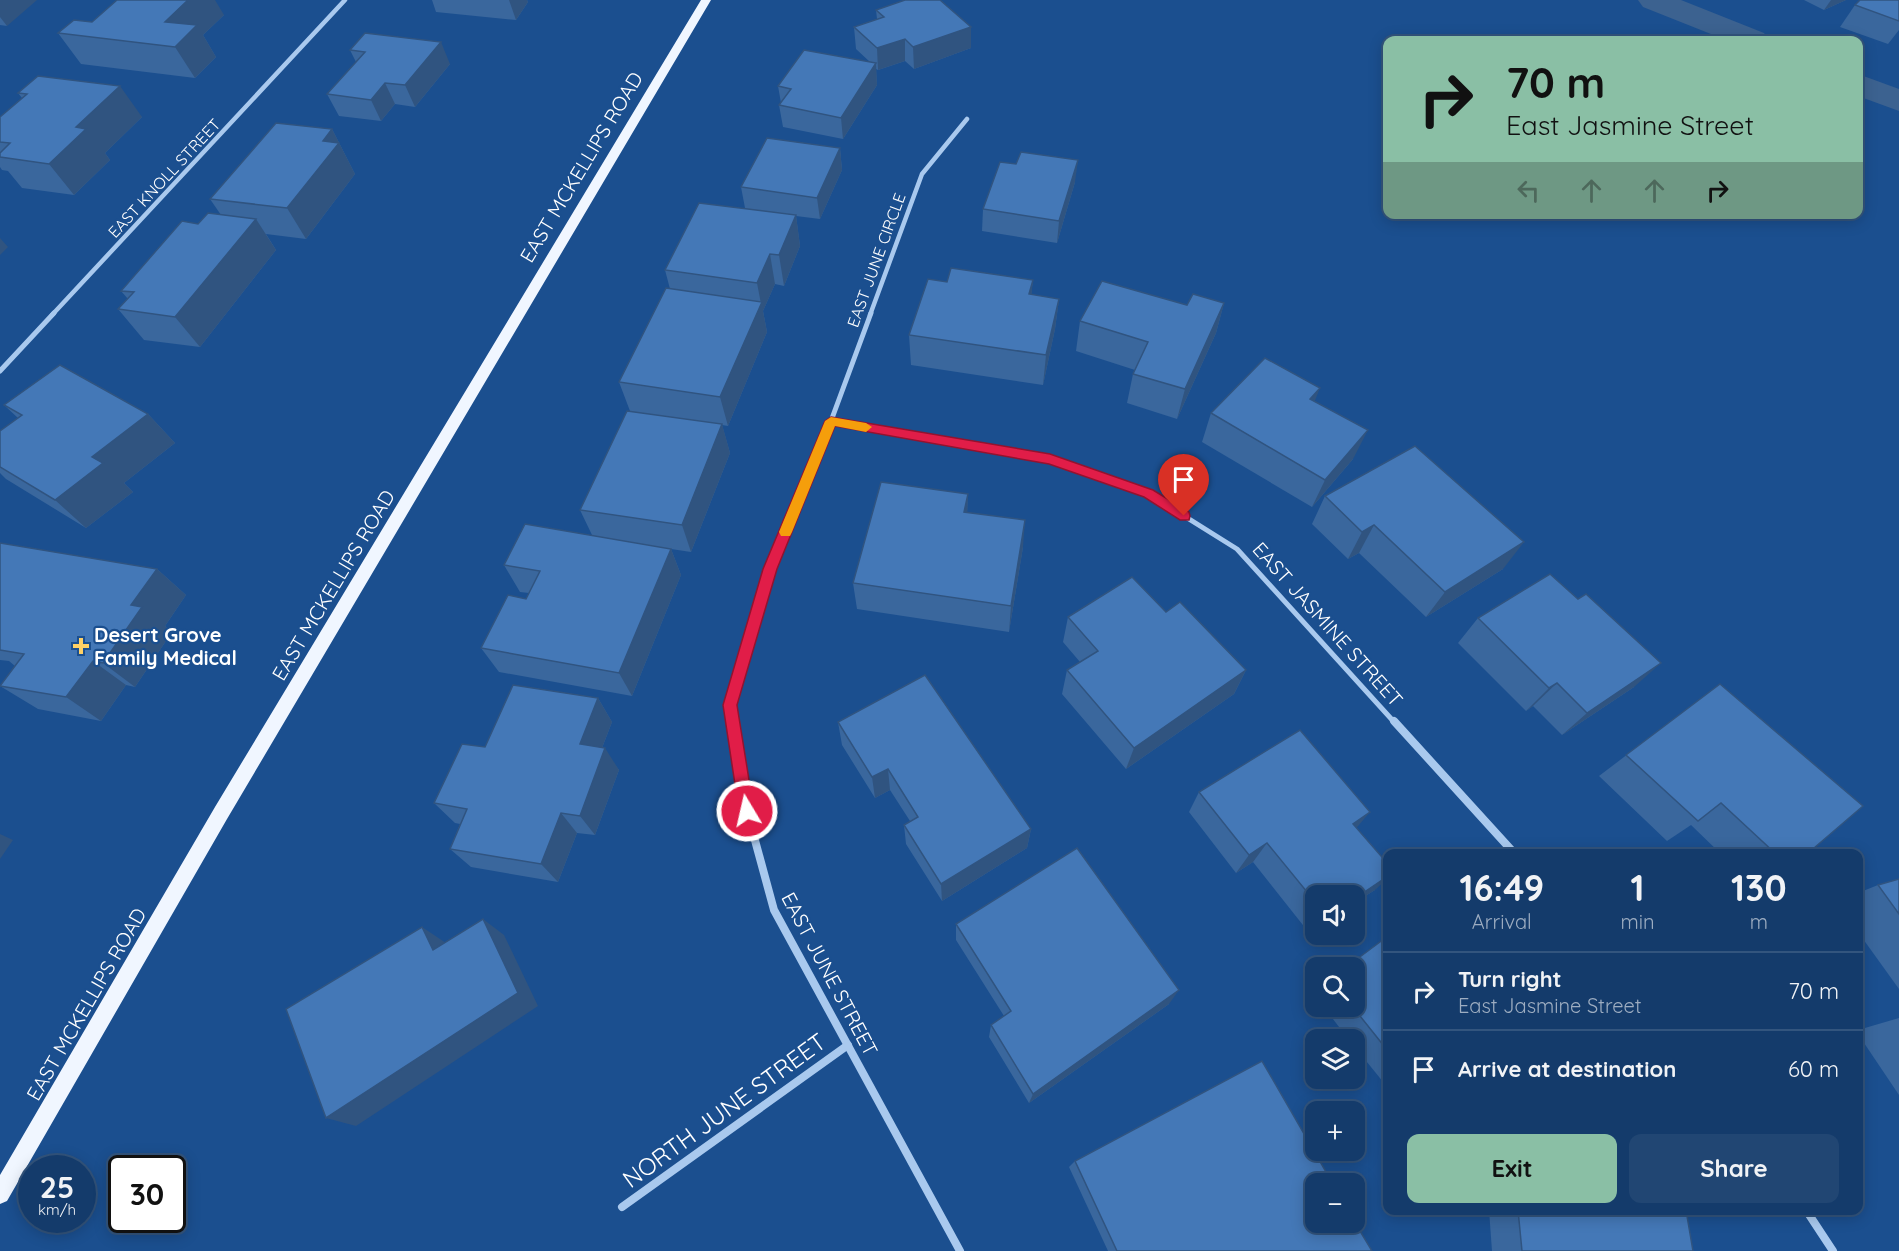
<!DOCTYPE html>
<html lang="en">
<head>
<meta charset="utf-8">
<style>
	body { margin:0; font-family:Quicksand,sans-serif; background:#214673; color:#f1f3f6; height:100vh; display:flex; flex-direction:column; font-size:22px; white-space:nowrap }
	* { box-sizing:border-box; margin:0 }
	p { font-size:20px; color:#9dadc1 }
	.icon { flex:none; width:33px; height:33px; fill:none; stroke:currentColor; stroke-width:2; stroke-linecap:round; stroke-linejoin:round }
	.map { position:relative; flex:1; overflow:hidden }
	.drawer { position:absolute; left:1383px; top:849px; width:480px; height:366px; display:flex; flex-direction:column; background:#143b6b; border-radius:12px; box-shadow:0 3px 15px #0003,0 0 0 2px #33557e }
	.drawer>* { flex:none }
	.top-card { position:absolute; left:1383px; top:36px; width:480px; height:183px; border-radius:12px; box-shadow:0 3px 15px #0003,0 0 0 2px #33557e; background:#8abfa5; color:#111; overflow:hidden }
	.controls { position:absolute; left:1305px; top:885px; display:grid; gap:12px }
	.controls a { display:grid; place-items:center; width:60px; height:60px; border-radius:12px; background:#143b6b; box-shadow:0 3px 15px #0003,0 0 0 2px #33557e; font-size:30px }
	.speed { position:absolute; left:18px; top:1155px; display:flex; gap:12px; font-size:30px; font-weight:700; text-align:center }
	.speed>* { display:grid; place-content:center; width:78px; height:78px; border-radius:50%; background:#143b6b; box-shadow:0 3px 15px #0003,0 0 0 2px #33557e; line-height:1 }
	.speed small { font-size:15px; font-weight:400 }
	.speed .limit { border:3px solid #111; border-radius:9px; background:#fff; color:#111 }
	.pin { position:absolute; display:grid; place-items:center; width:51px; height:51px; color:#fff; margin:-62px -26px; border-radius:50% 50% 50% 0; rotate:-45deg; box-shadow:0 0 6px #0007 }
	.pin .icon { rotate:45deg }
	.me { position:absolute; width:66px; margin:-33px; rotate:351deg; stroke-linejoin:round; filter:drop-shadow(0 0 4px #0008) }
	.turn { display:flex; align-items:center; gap:21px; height:126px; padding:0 24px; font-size:27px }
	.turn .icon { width:78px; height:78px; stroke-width:2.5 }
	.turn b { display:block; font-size:42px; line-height:51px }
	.lanes { display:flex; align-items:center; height:57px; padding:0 24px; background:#0003; justify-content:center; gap:30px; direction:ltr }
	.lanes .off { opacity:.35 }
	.eta { display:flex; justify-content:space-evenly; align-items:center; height:102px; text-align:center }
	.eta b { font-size:36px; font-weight:800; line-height:42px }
	.primary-button { display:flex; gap:12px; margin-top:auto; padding:12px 24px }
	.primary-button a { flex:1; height:69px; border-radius:12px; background:#8abfa5; color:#111; font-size:24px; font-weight:800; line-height:69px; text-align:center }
	.primary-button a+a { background:#214673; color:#f1f3f6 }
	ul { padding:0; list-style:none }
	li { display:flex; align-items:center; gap:18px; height:78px; padding:0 24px; border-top:2px solid #33557e }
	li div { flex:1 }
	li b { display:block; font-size:22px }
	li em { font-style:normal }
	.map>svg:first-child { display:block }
</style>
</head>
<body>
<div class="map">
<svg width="1899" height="1251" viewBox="0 0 1899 1251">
	<rect width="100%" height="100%" fill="#1b4f8f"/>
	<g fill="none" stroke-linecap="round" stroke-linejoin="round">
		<!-- canal -->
		<g fill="#3c6290" fill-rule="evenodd">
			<polygon points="1638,0 1681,0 1764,33 1769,40 1726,40 1643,7"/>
			<polygon points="1858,74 1899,89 1899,111 1858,96"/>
		</g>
		<!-- minor-far2 -->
		<g stroke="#a9c9ee" stroke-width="4.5">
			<polyline points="52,315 345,0"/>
			<polyline points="870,315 922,174 967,119"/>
		</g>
		<!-- minor-far1 -->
		<g stroke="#a9c9ee" stroke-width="5">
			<polyline points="0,371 54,313"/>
			<polyline points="831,421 1050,459 1149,494 1237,549 1395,723"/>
			<polyline points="733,723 730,705 770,569 831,421 871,313"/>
		</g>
		<!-- minor -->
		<g stroke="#a9c9ee" stroke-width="8">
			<polyline points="733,721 747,811 774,910 960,1251"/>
			<polyline points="1394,721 1515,854"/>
			<polyline points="622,1207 848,1045"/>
			<polyline points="1806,1210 1833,1251"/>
		</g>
		<!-- primary -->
		<polygon fill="#f0f6ff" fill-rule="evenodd" points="701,0 711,0 227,819 7,1201 0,1204 0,1175 215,807"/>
	</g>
	<!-- wall -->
	<g fill="#3a679d">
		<polygon points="0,0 7,26 0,25"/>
		<polygon points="432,0 527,0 528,2 516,20 436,12"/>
		<polygon points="1804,0 1846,0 1824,10"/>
		<polygon points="1899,0 1899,30 1888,44 1840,27 1855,5"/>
		<polygon points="876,10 971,48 914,69 905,61 878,70 876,69 877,85 843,139 783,127 779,105 781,103 778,86 870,62 856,49 854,27 877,19"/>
		<polygon points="224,15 203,35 216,57 195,78 81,64 58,33 92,22"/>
		<polygon points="350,50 450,64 415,107 395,104 381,121 339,116 327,94 356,62"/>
		<polygon points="38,76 142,117 105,153 110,160 74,195 22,188 8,171 2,170 0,167 0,117 22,98 18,93"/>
		<polygon points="332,129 355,174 306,239 266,234 276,250 200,347 144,340 118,309 128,299 121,291 198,224 221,215 210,199"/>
		<polygon points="840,148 842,170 820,219 796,216 800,246 784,286 775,284 763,311 767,332 728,426 722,425 730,453 691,552 671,549 681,575 632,696 499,672 481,648 526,599 529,593 520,592 504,565 592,535 580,510 630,411 619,382 670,289 665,270 745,208 741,187"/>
		<polygon points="1075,182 1057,243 982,231 983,209"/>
		<polygon points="1033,280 1031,295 1059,299 1055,329 1043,385 911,365 909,335 947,282"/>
		<polygon points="1224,303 1216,333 1177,419 1127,403 1133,374 1135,370 1076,351 1080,321 1187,305"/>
		<polygon points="1314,402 1353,459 1312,507 1202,442 1211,413"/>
		<polygon points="4,405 148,414 175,443 124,483 133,492 86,528 6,479 0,473 0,431 18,418"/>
		<polygon points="968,494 967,512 1023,547 1009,632 857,609 853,583"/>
		<polygon points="1325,496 1503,569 1426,617 1359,553 1348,559 1312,524"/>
		<polygon points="0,543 157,569 186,595 165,626 172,632 135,687 126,685 101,721 38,709 0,686 15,666 9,661 0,660"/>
		<polygon points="1166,612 1246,670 1234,694 1126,769 1062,694 1067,670 1080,662 1063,642 1068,617"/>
		<polygon points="1478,618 1634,687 1562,735 1533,706 1526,711 1458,643"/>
		<polygon points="1720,684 1807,854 1721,854 1691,825 1667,841 1599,776"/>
		<polygon points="598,698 612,722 602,748 619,770 595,835 577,833 558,882 471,867 450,849 460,824 455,823 434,803 485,747"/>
		<polygon points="838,722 1031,829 1027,848 942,901 906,844 904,825 910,821 890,790 875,798 842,745"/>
		<polygon points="1199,792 1356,827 1375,890 1354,903 1354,896 1316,896 1316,930 1310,934 1253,862 1236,873 1189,812"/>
		<polygon points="1899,879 1899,989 1858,932 1858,893 1878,885"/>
		<polygon points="956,924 1169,1004 1029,1103 989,1037 991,1025 1004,1016 956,940"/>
		<polygon points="1388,936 1388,1088 1354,1046 1354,1040 1349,1040 1323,1006 1354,1006"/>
		<polygon points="1899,1018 1899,1095 1858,1034 1858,1030"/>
		<polygon points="1075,1161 1372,1251 1108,1251 1069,1167"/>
		<polygon points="1489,1210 1686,1210 1693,1251 1492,1251"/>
	</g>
	<!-- shaded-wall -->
	<g fill="#305480">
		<polygon points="0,0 37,0 7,26 0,17"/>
		<polygon points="188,0 215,0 224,15 203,35 216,57 195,78 175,47 165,22"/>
		<polygon points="509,0 527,0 528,2 516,20"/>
		<polygon points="1831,0 1846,0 1824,10"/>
		<polygon points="971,27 971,48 914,69 913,47"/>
		<polygon points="905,39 905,61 878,70 877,48"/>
		<polygon points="441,42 450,64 415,107 405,85"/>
		<polygon points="876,63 877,85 843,139 841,118"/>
		<polygon points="385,83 395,104 381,121 371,100"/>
		<polygon points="120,86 142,117 105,153 110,160 74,195 49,164 76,127"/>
		<polygon points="332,129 355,174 306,239 287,208 323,141"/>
		<polygon points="840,148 842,170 820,219 817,198"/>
		<polygon points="1078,160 1075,182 1057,243 1059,221"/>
		<polygon points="796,215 800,246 784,286 779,255"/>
		<polygon points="256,219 276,250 200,347 175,317"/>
		<polygon points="0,238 8,247 0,255"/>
		<polygon points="770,254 775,284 763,311 767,332 728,426 720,397 761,304 757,283"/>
		<polygon points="1033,280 1030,310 1029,294"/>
		<polygon points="1059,299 1055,329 1043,385 1046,355"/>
		<polygon points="1224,303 1216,333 1177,419 1185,389"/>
		<polygon points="1320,388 1308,418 1310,399"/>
		<polygon points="148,414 175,443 124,483 133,492 86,528 55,500 92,457"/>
		<polygon points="722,424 730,453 691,552 682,525"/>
		<polygon points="1368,430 1353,459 1312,507 1325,480"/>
		<polygon points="968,494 967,522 964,512"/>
		<polygon points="1025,520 1023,547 1009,632 1011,606"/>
		<polygon points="1374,525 1359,553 1348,559 1362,532"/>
		<polygon points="1524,542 1503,569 1426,617 1445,592"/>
		<polygon points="671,549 681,575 632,696 619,673"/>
		<polygon points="157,569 186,595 165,626 172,632 135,687 103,663 131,605"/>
		<polygon points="93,661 126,685 101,721 66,697"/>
		<polygon points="1661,663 1634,687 1562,735 1587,713"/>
		<polygon points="1246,670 1234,694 1126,769 1134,748"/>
		<polygon points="1557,683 1533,706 1526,711 1549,688"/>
		<polygon points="598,698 612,722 595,766 580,744"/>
		<polygon points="605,748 619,770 595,835 580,816"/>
		<polygon points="888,769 890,790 875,798 872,777"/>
		<polygon points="1370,812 1353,832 1353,824"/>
		<polygon points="561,813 577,833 558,882 541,864"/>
		<polygon points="1031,829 1027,848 942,901 941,884"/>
		<polygon points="0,834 13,840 0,859"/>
		<polygon points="1267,843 1253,862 1236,873 1249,855"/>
		<polygon points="1388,876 1388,878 1375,890 1354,903 1354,899"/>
		<polygon points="483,919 504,935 538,1006 356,1126 326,1118"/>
		<polygon points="422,927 446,943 433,950"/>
		<polygon points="1179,990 1169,1004 1029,1103 1033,1094"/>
	</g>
	<!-- building -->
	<g fill="#4478b7" stroke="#305480" stroke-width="1.5">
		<polygon points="117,0 188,0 165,22 197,25 175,47 58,33 74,20 92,22"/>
		<polygon points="905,0 940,0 971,27 913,47 905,39 877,48 854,27 884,17 876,10"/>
		<polygon points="1860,0 1899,0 1899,21 1855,5"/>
		<polygon points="365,33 441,42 405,85 385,83 371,100 327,94 365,52 350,50"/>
		<polygon points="804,50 876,63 841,118 779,105 791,89 778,86"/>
		<polygon points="38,76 120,86 76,127 86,129 49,164 0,157 0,153 10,143 0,142 0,117 27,94 18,93"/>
		<polygon points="276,123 332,129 323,141 339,143 287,208 210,199"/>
		<polygon points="767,138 840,148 817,198 741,187"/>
		<polygon points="1021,152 1078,160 1059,221 983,209 1000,162 1016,164"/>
		<polygon points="699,203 796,215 779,255 770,254 757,283 665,270"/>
		<polygon points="208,213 256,219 175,317 118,309 134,292 121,291 182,221 198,224"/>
		<polygon points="951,268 1033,280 1029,294 1059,299 1046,355 909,335 928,279 947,282"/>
		<polygon points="1102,281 1187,305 1193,294 1224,303 1185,389 1133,374 1148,342 1080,321"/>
		<polygon points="666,288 762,302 720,397 619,382"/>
		<polygon points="1265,358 1320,388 1310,399 1368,430 1325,480 1211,413"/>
		<polygon points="60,365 148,414 92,457 103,463 55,500 0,467 0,431 22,415 4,405"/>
		<polygon points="627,411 722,424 682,525 580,510"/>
		<polygon points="1415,446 1524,542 1445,592 1374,525 1362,532 1325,496"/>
		<polygon points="881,482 968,494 964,512 1025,520 1011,606 853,583"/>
		<polygon points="525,524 671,549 619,673 481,648 508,595 526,599 540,571 504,565"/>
		<polygon points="0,543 157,569 131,605 142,607 103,663 93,661 66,697 0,686 24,654 0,650"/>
		<polygon points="1550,574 1578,599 1586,594 1661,663 1587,713 1557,683 1549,688 1478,618"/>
		<polygon points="1132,577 1166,612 1180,602 1246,670 1134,748 1067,670 1098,651 1068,617"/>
		<polygon points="925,675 1031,829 941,884 904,825 918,817 888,769 872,777 838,722"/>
		<polygon points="1720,684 1863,806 1807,854 1776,854 1721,803 1698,821 1626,755"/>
		<polygon points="513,685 598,698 580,744 605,748 580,816 561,813 541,864 450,849 467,809 434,803 462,744 485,747"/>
		<polygon points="1300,730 1370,812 1353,824 1388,864 1388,876 1354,899 1354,896 1316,896 1316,903 1267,843 1249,855 1199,792"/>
		<polygon points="1077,848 1179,990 1033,1094 991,1025 1011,1011 956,924"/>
		<polygon points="1899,879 1899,914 1878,885"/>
		<polygon points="483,919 518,993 326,1118 286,1009 422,927 433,950"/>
		<polygon points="1388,936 1388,1051 1352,1006 1354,1006 1354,968 1345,968"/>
		<polygon points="1262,1061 1333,1184 1316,1184 1316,1222 1354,1222 1354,1221 1372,1251 1117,1251 1075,1161"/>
		<polygon points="1518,1210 1686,1210 1693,1251 1522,1251"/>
	</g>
	<!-- route -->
	<polygon fill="#e11d48" stroke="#92132f" stroke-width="1.5" points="831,417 1050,454 1153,490 1189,512 1190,516 1189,520 1180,520 1144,497 1049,464 835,426 777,569 737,705 754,811 752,816 747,818 741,816 739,811 723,705 763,569 825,421"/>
	<!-- slow -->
	<polygon fill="#f59e0b" points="831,417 866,423 872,427 866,432 835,426 792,532 790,536 781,536 779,532 825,421"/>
	<!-- markers -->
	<path fill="#ffd166" stroke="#1b4f8f" stroke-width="2" d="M78 637h6v6h6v6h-6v6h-6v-6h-6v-6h6z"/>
	<g text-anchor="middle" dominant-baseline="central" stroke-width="4.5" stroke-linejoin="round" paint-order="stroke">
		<!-- far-street labels -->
		<g font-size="16" fill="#fff" stroke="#1b4f8f">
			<text transform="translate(164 178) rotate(-47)">EAST KNOLL STREET</text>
			<text transform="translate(876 260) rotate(-70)">EAST JUNE CIRCLE</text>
		</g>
		<!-- street labels -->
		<g font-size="20" fill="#fff" stroke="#1b4f8f">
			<text transform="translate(581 167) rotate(-59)">EAST MCKELLIPS ROAD</text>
			<text transform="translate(333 585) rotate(-59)">EAST MCKELLIPS ROAD</text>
			<text transform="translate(1328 624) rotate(48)">EAST JASMINE STREET</text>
			<text transform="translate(830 974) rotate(62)">EAST JUNE STREET</text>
			<text transform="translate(86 1004) rotate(-60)">EAST MCKELLIPS ROAD</text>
		</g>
		<!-- poi labels -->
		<g font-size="20" font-weight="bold" fill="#fff" stroke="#1b4f8f" text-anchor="start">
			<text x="94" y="634">Desert Grove<tspan x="94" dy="23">Family Medical</tspan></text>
		</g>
		<!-- near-street labels -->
		<g font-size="24" fill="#fff" stroke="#1b4f8f">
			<text transform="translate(724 1110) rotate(-36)">NORTH JUNE STREET</text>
		</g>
	</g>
</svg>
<div class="controls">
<a><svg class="icon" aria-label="sound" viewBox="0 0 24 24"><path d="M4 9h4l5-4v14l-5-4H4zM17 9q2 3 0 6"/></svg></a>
<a><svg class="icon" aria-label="search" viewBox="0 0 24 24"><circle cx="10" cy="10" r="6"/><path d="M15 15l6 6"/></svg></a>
<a><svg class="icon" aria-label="layers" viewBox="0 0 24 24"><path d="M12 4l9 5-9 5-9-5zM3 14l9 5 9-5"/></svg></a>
<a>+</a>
<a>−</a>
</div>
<div class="speed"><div>25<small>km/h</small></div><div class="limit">30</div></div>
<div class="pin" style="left:1184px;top:516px;background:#d93025"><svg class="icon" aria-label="arrive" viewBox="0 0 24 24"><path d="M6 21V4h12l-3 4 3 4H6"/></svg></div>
<svg class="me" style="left:747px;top:811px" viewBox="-20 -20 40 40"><circle r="17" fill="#e11d48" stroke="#fff" stroke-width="3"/><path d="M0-11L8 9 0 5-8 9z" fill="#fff"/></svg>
<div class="top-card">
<div class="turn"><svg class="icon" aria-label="right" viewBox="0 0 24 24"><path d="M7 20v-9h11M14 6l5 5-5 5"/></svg><div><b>70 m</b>East Jasmine Street</div></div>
<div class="lanes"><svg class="icon off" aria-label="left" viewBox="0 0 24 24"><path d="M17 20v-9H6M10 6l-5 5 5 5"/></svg><svg class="icon off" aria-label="ahead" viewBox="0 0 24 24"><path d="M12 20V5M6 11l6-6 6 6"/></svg><svg class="icon off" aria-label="ahead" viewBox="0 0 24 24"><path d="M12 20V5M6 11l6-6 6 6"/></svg><svg class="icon" aria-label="right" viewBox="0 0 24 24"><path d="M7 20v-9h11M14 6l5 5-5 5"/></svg></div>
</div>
<section class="drawer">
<div class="eta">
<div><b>16:49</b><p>Arrival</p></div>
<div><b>1</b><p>min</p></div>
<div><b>130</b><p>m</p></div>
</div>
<ul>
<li><svg class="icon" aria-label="right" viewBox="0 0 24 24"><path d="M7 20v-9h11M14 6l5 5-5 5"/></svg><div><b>Turn right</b><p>East Jasmine Street</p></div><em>70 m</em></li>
<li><svg class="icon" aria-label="arrive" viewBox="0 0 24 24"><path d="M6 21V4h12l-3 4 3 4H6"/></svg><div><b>Arrive at destination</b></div><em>60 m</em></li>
</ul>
<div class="primary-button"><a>Exit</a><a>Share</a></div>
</section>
</div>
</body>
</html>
